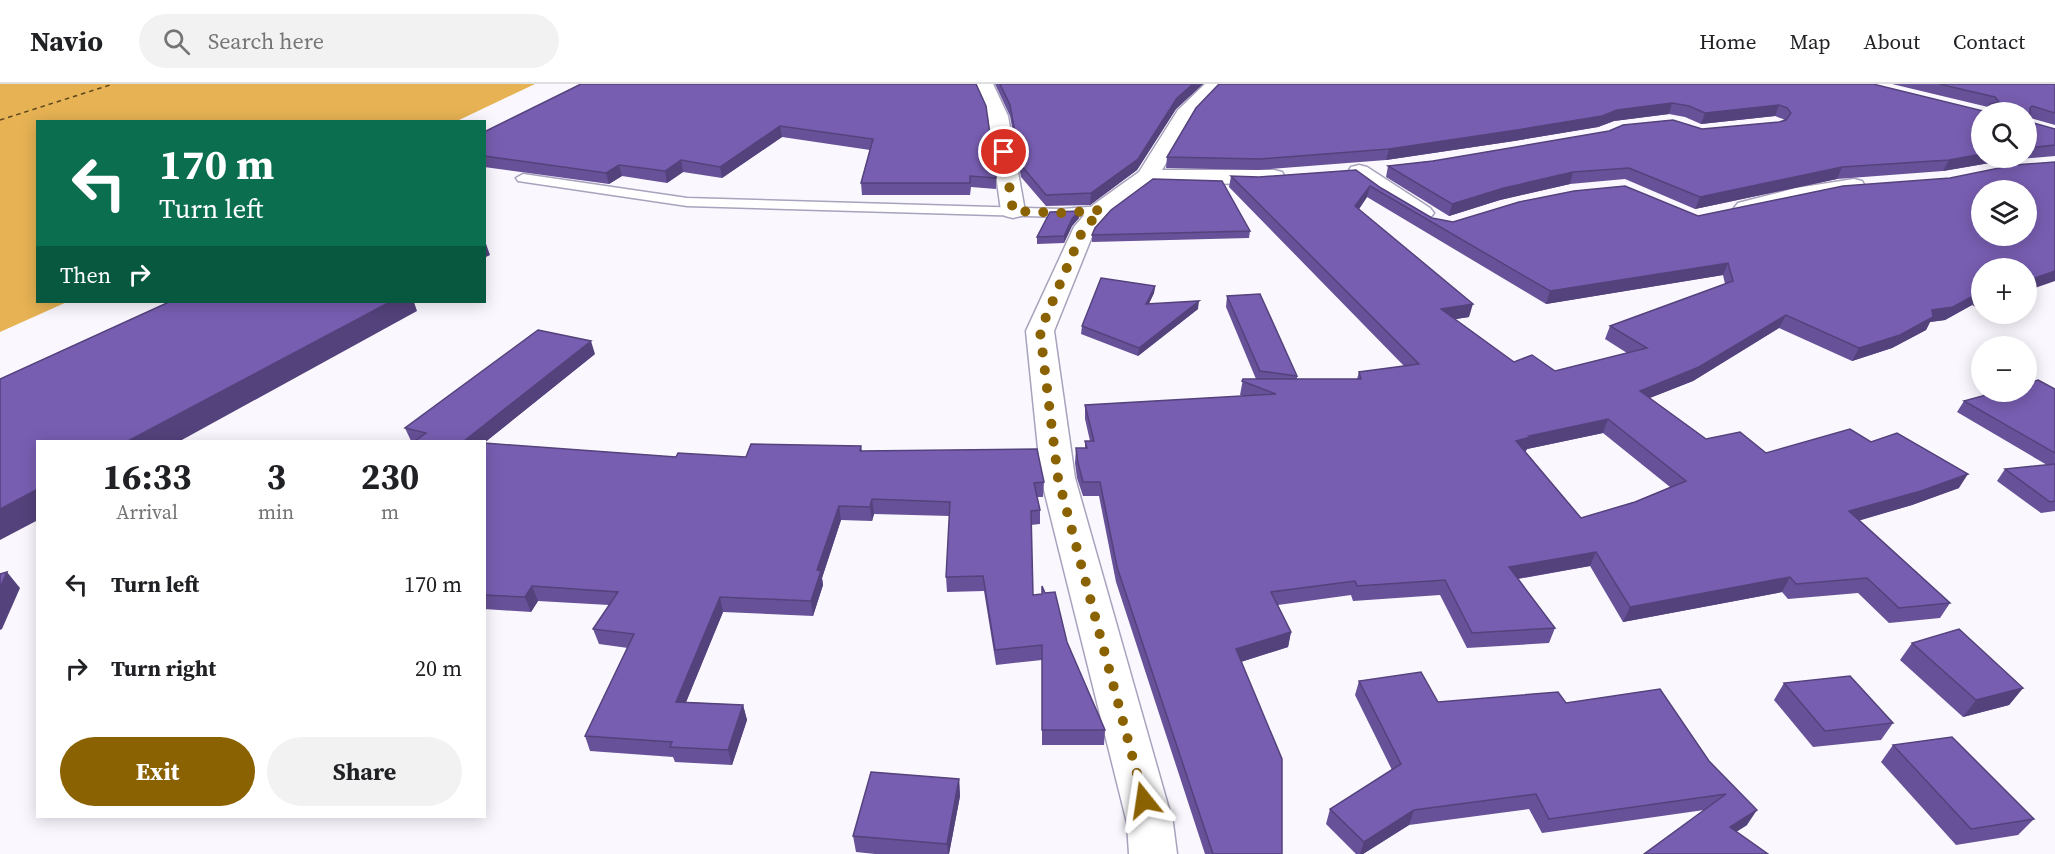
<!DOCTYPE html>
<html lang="en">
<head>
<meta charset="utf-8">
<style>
	body { margin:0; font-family:"Source Serif 4",serif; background:#f2f2f2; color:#202124; height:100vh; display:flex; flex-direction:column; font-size:22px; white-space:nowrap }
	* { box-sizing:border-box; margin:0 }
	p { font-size:20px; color:#757577 }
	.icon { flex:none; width:33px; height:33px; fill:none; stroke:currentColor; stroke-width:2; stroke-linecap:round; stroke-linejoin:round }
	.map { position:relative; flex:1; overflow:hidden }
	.side { position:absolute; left:36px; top:356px; width:450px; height:378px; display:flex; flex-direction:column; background:#fff; border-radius:0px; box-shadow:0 3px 15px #0003 }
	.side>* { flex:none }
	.banner { position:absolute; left:36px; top:36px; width:450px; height:183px; border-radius:0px; box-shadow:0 3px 15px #0003; background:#0b6e4f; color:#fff; overflow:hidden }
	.controls { position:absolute; left:1971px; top:18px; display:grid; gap:12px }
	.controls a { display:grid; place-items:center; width:66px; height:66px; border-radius:50%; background:#fff; box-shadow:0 3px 15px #0003; font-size:30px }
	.pin { position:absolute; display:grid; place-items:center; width:51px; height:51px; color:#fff; margin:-26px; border:3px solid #fff; border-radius:50%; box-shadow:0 2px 6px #0007 }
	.me { position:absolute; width:66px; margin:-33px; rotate:345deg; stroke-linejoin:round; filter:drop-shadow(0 0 4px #0008) }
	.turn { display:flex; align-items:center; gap:21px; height:126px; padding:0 24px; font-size:27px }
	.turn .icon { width:78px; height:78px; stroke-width:2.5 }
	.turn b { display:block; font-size:42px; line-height:51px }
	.then { display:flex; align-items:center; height:57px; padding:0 24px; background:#0003; gap:12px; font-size:22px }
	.eta { display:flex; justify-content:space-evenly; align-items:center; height:102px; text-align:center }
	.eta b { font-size:36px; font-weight:700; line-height:42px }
	.cta { display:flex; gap:12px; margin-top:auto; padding:12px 24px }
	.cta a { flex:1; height:69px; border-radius:36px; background:#8b6202; color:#fff; font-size:24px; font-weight:700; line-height:69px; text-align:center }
	.cta a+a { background:#f2f2f2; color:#202124 }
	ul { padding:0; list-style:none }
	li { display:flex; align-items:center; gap:18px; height:84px; padding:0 24px }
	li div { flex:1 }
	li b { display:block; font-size:22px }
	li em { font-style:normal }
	header { display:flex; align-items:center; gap:36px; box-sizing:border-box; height:84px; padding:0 30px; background:#fff; border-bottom:2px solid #e0e0e0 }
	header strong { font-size:28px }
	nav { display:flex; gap:33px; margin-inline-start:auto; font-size:21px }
	.search { width:420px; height:54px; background:#f2f2f2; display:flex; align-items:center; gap:15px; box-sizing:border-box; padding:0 21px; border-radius:33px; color:#757577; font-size:22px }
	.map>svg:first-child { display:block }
</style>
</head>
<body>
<header>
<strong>Navio</strong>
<div class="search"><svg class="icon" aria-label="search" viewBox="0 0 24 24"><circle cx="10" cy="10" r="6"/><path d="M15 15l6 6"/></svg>Search here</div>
<nav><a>Home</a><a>Map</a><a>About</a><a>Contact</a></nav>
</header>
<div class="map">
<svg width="2055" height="770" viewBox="0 0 2055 770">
	<rect width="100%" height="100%" fill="#faf8fe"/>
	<!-- water -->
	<polygon fill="#e6b253" points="0,0 535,0 457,37 38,38 38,218 67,218 0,248"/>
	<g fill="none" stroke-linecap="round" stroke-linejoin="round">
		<!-- ferry -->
		<polyline stroke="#5c461f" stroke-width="1.5" stroke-dasharray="4.5 4" stroke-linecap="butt" points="0,36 113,0"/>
		<defs>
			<polygon id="service" points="523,90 687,114 1062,125 1101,122 1108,126 1101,130 1062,133 687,122 518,97 516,94"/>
			<g id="minor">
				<polygon points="975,0 993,0 1008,32 1025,127 1021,132 1013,134 1005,132 1001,127 988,32"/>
				<polygon points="1205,0 1225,0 1193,33 1162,86 1274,86 1282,88 1285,93 1282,98 1274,100 1152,99 1109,131 1093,150 1054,247 1075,394 1173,739 1177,770 1129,770 1127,739 1041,394 1026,247 1074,143 1093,121 1139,88 1178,26"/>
				<polygon points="1359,81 1367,83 1430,124 1434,129 1430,134 1422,136 1414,134 1351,93 1348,88 1351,83"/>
				<polygon points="1854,95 1862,97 1865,102 1862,107 1797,118 1746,131 1738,129 1734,124 1738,119 1796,104"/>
			</g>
		</defs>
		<!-- service casing -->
		<use href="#service" stroke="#a8a2bd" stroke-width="3"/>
		<!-- minor casing -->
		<use href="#minor" stroke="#a8a2bd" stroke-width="3"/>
		<!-- service -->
		<use href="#service" fill="#fff" fill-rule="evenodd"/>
		<!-- minor -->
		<use href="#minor" fill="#fff" fill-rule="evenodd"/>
	</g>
	<!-- wall -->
	<g fill="#675198" fill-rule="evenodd">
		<polygon points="976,0 996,94 996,105 971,103 970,111 862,111 861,99 870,66 782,53 722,94 683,88 667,99 622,92 609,100 484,83 484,48"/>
		<polygon points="995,0 1203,0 1176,25 1137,86 1090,121 1046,122 1021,93 1010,32"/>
		<path d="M1219,0L1986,27L1988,23L1892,0H2055V41L2030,34V38L2055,45V72L2007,76L1943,87L1837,95L1695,125L1625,95L1570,100L1500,116L1449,132L1386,93L1388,82L1702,45L1779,38L1784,36L1783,35L1775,32L1701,40L1685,33L1669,30L1614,37L1598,43L1514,57L1386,76L1258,86L1166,84L1167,73ZM2026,28V74H1982Z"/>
		<path d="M1356,86L1381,104L1432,134L1453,138L1698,132L1950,94L1982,184V223L1978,224L1972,221L1945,236L1930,238L1926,246L1892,264L1852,277L1779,244L1693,297L1650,314L1706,355L1766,369L1871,358L1959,404L1912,421L1859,436L1950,519L1940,534L1889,539L1858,509L1788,515L1782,508L1623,538L1590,482L1518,495L1555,544L1549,559L1467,564L1440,511L1353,517L1351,511L1278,521L1291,548L1288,563L1241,578L1282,770H1205L1116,498L1099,412H1083L1077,394L1075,379L1076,364H1085V357H1090L1085,335V321L1243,312L1240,311L1243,295H1256L1226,223L1227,212L1297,292V295H1357L1359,288L1404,282L1229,103L1231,92L1259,93ZM1367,113L1546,220L1723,191L1725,200L1610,242L1605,255L1627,269L1555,287L1514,278L1455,235L1469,233L1359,125ZM1603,349L1670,403L1635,418L1581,434L1525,368L1527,365Z"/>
		<polygon points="1079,127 1079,134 1072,142 1064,159 1037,160 1037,153"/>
		<polygon points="1250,147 1249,154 1092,158 1092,151"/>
		<polygon points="1155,202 1154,209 1149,220 1198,225 1138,272 1081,250 1082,242"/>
		<polygon points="595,270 484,359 484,357 411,357 405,344"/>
		<polygon points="2055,305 2055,427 2041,429 1997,397 2005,385 2047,381 1957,328 1964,317"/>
		<polygon points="484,359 676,373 746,373 861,362 862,367 1044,398 1043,413 1037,413 1040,426 1040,440 1031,441 1033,511 1067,558 1105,646 1104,661 1042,661 1042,576 996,581 984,507 947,508 946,493 950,432 874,430 872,437 841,436 822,494 823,501 813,532 723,528 686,618 743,621 747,636 732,681 675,678 673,673 590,667 585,652 628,564 599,560 593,545 609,521 538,517 531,528 484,525"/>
		<polygon points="1912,559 2023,604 2009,621 1963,633 1900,576"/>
		<polygon points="1359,597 1438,618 1566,619 1660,605 1747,741 1736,748 1704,726 1542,749 1529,725 1409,741 1363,770 1356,770 1326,740 1330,725 1392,686 1355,611"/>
		<polygon points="1784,599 1893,639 1881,656 1813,663 1774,616"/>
		<polygon points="1893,661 2034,735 2018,751 1956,761 1881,678"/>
		<polygon points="959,695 960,712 949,770 875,770 856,768 853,752"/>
	</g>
	<!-- shaded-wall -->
	<g fill="#54427c">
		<polygon points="1193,0 1203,0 1176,25 1137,86 1090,121 1091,109 1177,14"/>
		<polygon points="1672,19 1669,30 1614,37 1598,43 1514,57 1386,76 1389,65 1617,26"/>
		<polygon points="1779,21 1775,32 1701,40 1705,29"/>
		<polygon points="780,42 782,53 722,94 720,83"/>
		<polygon points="1982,70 1982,74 2008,74 2007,76 1943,87 1949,76"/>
		<polygon points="681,76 683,88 667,99 665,87"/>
		<polygon points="619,81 622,92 609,100 606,89"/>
		<polygon points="1842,83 1837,95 1695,125 1700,113"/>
		<polygon points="1573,88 1570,100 1500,116 1449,132 1452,120 1504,104"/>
		<polygon points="1370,102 1367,113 1353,134 1355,122"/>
		<polygon points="1079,127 1079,134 1072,142 1064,159 1064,152 1072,135"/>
		<polygon points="484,154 490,171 484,174"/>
		<polygon points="1728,179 1723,191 1546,220 1550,207"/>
		<polygon points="2055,187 2055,197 2026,207 2026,197"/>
		<polygon points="1155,202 1154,209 1145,227 1146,220"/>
		<polygon points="1980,208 1972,221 1945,236 1930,238 1926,246 1892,264 1852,277 1859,264 1932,226"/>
		<polygon points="1199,217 1198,225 1138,272 1139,264"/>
		<polygon points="390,218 414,218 417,227 180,357 128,357"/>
		<polygon points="1473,220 1469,233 1438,238 1441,225"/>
		<polygon points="1786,231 1779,244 1693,297 1634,320 1640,307"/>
		<polygon points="591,257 595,270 484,359 484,357 464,357"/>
		<polygon points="1608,335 1603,349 1527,365 1526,367 1511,371 1516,357 1529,352"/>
		<polygon points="1968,390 1959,404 1912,421 1841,442 1849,427"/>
		<polygon points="38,405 38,436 0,456 0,425"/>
		<polygon points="872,415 874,430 872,437 870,423"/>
		<polygon points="839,422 841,436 822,494 823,501 813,532 811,517 817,486"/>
		<polygon points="1596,468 1590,482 1503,497 1509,483"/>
		<polygon points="7,488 20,504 2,545 0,546 0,504"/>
		<polygon points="1790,493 1782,508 1623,538 1630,523"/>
		<polygon points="532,502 538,517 531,528 525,513"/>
		<polygon points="720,513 723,528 680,633 676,618"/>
		<polygon points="1291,548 1288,563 1234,580 1236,565"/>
		<polygon points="2023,604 2009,621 1963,633 1976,616"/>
		<polygon points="743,621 747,636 732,681 728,666"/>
		<polygon points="959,695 960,712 949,770 948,770 947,760"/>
		<polygon points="1414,726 1409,741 1363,770 1360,770 1364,758"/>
		<polygon points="1757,726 1747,741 1720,758 1730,743"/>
	</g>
	<!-- building -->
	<g fill="#785eb1" stroke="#54427c" stroke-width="1.5" fill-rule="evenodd">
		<polygon points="581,0 976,0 986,22 996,94 970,92 970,99 861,99 873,55 780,42 720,83 681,76 665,87 619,81 606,89 484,72 484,48"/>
		<polygon points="1000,0 1193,0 1177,14 1138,75 1091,109 1046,111 1021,81 1010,21"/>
		<polygon points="1219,0 1873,0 1987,28 1990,25 1990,20 1999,18 1995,13 1939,0 2055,0 2055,29 2032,22 2030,24 2030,38 2055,45 2055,61 2026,64 2026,28 1982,28 1982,70 1949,76 1842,83 1700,113 1629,84 1573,88 1504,104 1452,120 1388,82 1433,77 1609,47 1623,41 1673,36 1702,45 1779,38 1786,36 1791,29 1787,24 1779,21 1705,29 1689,22 1672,19 1617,26 1602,32 1517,46 1389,65 1259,75 1167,73 1196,24"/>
		<path d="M2055,78V187L2026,197V184H1982V209L1980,208L1953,223L1932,226L1933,233L1900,251L1859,264L1786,231L1699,283L1640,307L1706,355L1740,348L1766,369L1850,345L1871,358L1897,349L1968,390L1921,407L1849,427L1950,519L1899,524L1867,494L1796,500L1790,493L1630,523L1596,468L1509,483L1555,544L1472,549L1445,496L1357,502L1355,497L1271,508L1291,548L1236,565L1282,675V770H1213L1117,483L1100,398H1083L1078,379L1076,364H1087L1085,357H1094L1085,321L1276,310L1242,297L1243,295H1361L1359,288L1419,280L1231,92L1259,93L1356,86L1381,104L1432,134L1453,138L1519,118L1574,107L1625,102L1698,132L1843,102L1950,94L2014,81ZM1370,102L1550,207L1728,179L1733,197L1610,242L1647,264L1555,287L1532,271L1514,278L1441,225L1473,220L1355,122ZM1982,106H2026V152H1982ZM1608,335L1686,397L1635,418L1581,434L1516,357L1531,353L1529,352Z"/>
		<polygon points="1153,95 1222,97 1250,147 1092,151 1095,144 1111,126"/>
		<polygon points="1079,127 1072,135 1064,152 1037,153 1050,128"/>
		<polygon points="1101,194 1155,202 1146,220 1199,217 1139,264 1082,242"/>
		<polygon points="1260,210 1297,292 1260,287 1227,212"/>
		<polygon points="169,218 390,218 128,357 38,357 38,405 0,425 0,295"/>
		<polygon points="538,246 591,257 464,357 415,357 426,349 405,344"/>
		<polygon points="2038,296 2055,305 2055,369 1964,317 1997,308 2026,308 2026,300"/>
		<polygon points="484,359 676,373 678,369 746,373 751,360 861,362 860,367 1037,365 1044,398 1034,399 1040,426 1031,427 1033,511 1042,510 1042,502 1045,509 1055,508 1067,558 1105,646 1042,646 1042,561 995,566 983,492 946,493 950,418 872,415 870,423 839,422 817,486 821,487 811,517 720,513 676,618 743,621 728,666 670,663 672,658 585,652 634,550 593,545 618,508 532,502 525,513 484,511"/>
		<polygon points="2055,380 2055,417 2050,418 2005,385"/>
		<polygon points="7,488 0,504 0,490"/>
		<polygon points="1959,545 2023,604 1976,616 1912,559"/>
		<polygon points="1421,588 1438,618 1558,608 1566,619 1660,605 1709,677 1757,726 1730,743 1768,770 1644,770 1726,710 1549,735 1536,710 1414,726 1364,758 1330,725 1401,680 1359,597"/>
		<polygon points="1850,592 1893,639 1825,647 1784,599"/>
		<polygon points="1952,653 2034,735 1971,745 1893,661"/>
		<polygon points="871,688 959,695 947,760 853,752"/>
	</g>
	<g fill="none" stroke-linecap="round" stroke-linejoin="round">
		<!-- route -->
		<polyline stroke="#8b6202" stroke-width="10" stroke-dasharray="0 18" points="1004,68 1013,127 1062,129 1101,126 1082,148 1040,247 1058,394 1144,716"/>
	</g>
</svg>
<div class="controls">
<a><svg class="icon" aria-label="search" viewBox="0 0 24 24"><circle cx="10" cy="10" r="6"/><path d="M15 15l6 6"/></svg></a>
<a><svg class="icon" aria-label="layers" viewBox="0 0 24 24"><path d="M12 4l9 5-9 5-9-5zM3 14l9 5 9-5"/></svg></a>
<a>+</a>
<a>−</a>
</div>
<div class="pin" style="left:1004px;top:68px;background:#d93025"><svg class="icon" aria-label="arrive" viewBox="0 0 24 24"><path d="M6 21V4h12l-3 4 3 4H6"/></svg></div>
<svg class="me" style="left:1144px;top:716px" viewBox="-20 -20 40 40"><path d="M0-17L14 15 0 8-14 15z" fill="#8b6202" stroke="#fff" stroke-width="4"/></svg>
<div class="banner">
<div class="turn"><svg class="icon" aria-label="left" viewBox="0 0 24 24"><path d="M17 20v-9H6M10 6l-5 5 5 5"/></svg><div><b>170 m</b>Turn left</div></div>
<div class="then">Then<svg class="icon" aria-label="right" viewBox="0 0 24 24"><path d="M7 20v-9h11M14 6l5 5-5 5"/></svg></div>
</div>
<section class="side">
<div class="eta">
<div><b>16:33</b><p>Arrival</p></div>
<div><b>3</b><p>min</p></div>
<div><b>230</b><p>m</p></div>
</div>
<ul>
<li><svg class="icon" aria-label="left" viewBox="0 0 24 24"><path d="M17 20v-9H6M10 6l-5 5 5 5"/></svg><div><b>Turn left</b></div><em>170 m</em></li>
<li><svg class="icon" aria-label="right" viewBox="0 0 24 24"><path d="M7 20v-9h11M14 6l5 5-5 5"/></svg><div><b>Turn right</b></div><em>20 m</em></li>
</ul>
<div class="cta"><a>Exit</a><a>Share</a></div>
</section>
</div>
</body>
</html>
